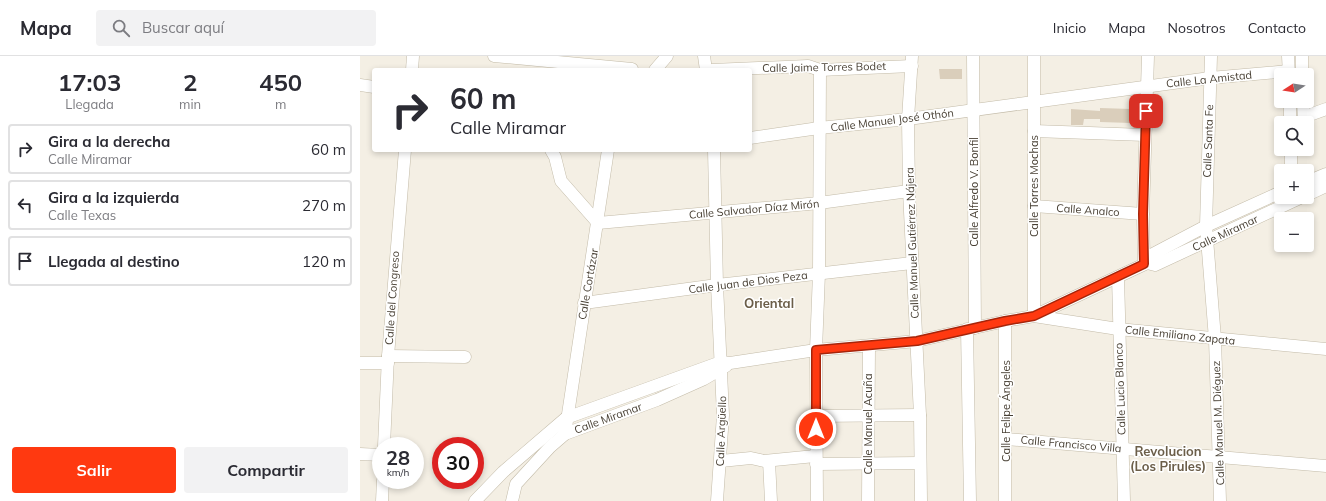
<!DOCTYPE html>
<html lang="es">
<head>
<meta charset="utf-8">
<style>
	body { margin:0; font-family:Mulish,sans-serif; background:#f2f2f3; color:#2b2b33; height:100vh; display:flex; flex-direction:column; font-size:15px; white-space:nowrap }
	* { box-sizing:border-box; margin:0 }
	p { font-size:13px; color:#7c7c81 }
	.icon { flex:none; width:22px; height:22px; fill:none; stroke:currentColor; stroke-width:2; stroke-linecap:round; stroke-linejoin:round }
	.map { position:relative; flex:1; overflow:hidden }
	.panel { display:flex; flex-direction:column; background:#fff; width:360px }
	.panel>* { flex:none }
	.guide { position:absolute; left:12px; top:12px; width:380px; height:84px; border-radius:4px; box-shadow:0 2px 6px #0003; background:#fff; color:#2b2b33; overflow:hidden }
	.needle { width:26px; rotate:258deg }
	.tools { position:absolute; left:914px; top:12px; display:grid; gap:8px }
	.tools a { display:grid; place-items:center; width:40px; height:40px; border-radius:4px; background:#fff; box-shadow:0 2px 6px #0003; font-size:20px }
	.speed { position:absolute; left:12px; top:381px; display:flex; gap:8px; font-size:20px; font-weight:700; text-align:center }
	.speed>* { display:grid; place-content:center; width:52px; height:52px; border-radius:50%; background:#fff; box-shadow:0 2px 6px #0003; line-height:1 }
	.speed small { font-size:10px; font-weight:400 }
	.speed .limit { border:6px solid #d22; background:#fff; color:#111 }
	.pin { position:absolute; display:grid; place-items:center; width:34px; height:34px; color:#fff; margin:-17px; border-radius:8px; box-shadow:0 2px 6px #0006 }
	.me { position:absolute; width:44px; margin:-22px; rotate:0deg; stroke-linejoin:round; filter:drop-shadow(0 0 3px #0008) }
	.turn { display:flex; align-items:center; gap:14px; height:84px; padding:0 12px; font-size:18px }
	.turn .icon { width:52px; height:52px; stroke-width:2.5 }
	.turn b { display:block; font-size:28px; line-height:34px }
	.eta { display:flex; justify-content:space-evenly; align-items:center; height:68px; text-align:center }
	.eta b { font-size:24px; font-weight:700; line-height:28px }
	.action { display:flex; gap:8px; margin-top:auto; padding:8px 12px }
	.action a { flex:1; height:46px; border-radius:4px; background:#ff3910; color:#fff; font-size:16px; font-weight:700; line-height:46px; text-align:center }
	.action a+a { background:#f2f2f3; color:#2b2b33 }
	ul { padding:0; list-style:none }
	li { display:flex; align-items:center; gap:12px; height:50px; margin:0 8px 6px; padding:0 4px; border:2px solid #e1e1e2; border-radius:4px }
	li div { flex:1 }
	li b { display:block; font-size:15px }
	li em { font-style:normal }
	header { display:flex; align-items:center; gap:24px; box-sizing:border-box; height:56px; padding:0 20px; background:#fff; border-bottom:1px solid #e1e1e2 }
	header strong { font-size:19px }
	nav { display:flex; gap:22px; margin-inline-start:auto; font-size:14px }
	.search { width:280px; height:36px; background:#f2f2f3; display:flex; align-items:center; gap:10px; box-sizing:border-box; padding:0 14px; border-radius:4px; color:#7c7c81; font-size:15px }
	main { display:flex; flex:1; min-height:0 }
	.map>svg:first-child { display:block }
</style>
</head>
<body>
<header>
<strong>Mapa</strong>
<div class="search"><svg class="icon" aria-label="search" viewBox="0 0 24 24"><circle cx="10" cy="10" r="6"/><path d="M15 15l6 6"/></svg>Buscar aquí</div>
<nav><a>Inicio</a><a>Mapa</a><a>Nosotros</a><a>Contacto</a></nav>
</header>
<main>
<section class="panel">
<div class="eta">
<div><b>17:03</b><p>Llegada</p></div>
<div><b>2</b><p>min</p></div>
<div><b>450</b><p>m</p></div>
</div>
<ul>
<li><svg class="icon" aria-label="right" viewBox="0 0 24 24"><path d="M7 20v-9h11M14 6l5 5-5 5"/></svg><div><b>Gira a la derecha</b><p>Calle Miramar</p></div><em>60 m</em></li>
<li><svg class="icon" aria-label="left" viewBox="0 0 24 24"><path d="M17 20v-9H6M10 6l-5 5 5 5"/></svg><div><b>Gira a la izquierda</b><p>Calle Texas</p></div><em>270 m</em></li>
<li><svg class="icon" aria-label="arrive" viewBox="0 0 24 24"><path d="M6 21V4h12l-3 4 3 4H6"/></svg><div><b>Llegada al destino</b></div><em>120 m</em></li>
</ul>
<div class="action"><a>Salir</a><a>Compartir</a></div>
</section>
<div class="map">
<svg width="966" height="445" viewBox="0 0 966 445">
	<rect width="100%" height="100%" fill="#f4efe4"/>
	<!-- building -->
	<g fill="#dacebb">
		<polygon points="579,13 602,13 602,23 580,23"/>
		<polygon points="740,52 771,53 771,67 740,66 740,63 724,63 723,69 711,69 711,53 740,55"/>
	</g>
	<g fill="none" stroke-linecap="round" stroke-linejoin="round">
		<defs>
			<g id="minor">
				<polyline points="134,0 272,13"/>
				<polyline points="344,0 346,14"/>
				<polyline points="552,0 548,63 549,135 560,359 561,445"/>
				<polyline points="613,0 615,272"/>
				<polyline points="674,0 674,260 758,273 966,293"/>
				<polyline points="851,0 846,170 855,283 860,445"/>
				<polyline points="928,0 929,19"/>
				<polyline points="942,0 942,19"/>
				<polyline points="52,14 53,0"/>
				<polyline points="295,14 307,0"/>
				<polyline points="352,14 448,10 460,14 552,10"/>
				<polyline points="0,29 14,31"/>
				<polyline points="930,45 930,67"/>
				<polyline points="943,45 944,67"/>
				<polyline points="944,61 966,53"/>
				<polyline points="674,75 785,79"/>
				<polyline points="390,82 459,72 548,63 850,22 929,15"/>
				<polyline points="931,93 931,115"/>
				<polyline points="191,94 195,101 201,125 238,167 459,147 549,135"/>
				<polyline points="354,94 357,229 363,359 357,445"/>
				<polyline points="947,126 966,118"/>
				<polyline points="947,139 966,130"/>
				<polyline points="674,150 783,158"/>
				<polyline points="787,207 795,209 942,141"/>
				<polyline points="784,208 783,158 788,0"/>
				<polyline points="758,221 764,445"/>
				<polyline points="224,247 357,229 552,207"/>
				<polyline points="645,265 645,445"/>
				<polyline points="607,273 610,445"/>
				<polyline points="28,300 105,301"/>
				<polyline points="0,307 28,307"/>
				<polyline points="456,360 560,359"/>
				<polyline points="205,378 248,94"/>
				<polyline points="646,383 966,410"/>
				<polyline points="24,390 28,300 45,94"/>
				<polyline points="0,398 21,399"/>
				<polyline points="361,405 391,402 404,405 455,400"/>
				<polyline points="409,405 411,445"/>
				<polyline points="456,408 560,407"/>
				<polyline points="22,445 23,424"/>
				<polyline points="115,445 143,416 206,362 361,306 370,307 456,294 557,285 645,265 674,260 787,207 791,199 846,170 921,136"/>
				<polyline points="152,445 156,428 190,391 205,378 297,344 344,323 366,310"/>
				<polyline points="457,445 456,294 459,217 460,14"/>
				<polyline points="508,445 509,290"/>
			</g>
		</defs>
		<!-- minor casing -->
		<use href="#minor" stroke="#c3bba8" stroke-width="13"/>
		<!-- minor -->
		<use href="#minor" stroke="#fff" stroke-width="12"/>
	</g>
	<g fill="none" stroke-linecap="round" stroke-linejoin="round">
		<defs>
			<polyline id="route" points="456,373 456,294 557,285 645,265 674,260 784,208 783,158 786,55"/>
		</defs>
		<!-- route casing -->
		<use href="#route" stroke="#a6250a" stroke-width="10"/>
		<!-- route -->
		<use href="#route" stroke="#ff3910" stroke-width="7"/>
	</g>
	<g text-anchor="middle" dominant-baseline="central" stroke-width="3" stroke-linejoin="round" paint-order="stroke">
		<!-- street labels -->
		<g font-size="11" fill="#473f33" stroke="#fff">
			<text transform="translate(464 11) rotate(-1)">Calle Jaime Torres Bodet</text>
			<text transform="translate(849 23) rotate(-6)">Calle La Amistad</text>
			<text transform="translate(532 64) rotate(-7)">Calle Manuel José Othón</text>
			<text transform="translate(848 85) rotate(-88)">Calle Santa Fe</text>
			<text transform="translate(674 130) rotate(-90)">Calle Torres Mochas</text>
			<text transform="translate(614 136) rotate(-90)">Calle Alfredo V. Bonfil</text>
			<text transform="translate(394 153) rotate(-5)">Calle Salvador Díaz Mirón</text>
			<text transform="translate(728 154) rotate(4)">Calle Analco</text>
			<text transform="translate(865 177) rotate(-25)">Calle Miramar</text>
			<text transform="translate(552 187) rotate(-92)">Calle Manuel Gutiérrez Nájera</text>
			<text transform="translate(388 226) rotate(-7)">Calle Juan de Dios Peza</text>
			<text transform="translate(228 228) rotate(-80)">Calle Cortázar</text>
			<text transform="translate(32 242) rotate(-86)">Calle del Congreso</text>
			<text transform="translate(820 279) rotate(6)">Calle Emiliano Zapata</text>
			<text transform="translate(760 333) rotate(-92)">Calle Lucio Blanco</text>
			<text transform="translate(646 355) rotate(-90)">Calle Felipe Ángeles</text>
			<text transform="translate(248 362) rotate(-20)">Calle Miramar</text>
			<text transform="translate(858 367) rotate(-92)">Calle Manuel M. Diéguez</text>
			<text transform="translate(508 368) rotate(-90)">Calle Manuel Acuña</text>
			<text transform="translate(361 375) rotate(-88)">Calle Argüello</text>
			<text transform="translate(711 388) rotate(5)">Calle Francisco Villa</text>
		</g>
		<!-- quarter labels -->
		<g font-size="13" font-weight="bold" fill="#6b5e49" stroke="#fff">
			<text x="409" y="247">Oriental</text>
			<text x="808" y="395">Revolucion<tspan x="808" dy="15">(Los Pirules)</tspan></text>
		</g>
	</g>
</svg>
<div class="tools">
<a><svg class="needle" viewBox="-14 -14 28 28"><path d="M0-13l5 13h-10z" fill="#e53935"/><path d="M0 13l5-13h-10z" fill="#7c7c81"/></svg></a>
<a><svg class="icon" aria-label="search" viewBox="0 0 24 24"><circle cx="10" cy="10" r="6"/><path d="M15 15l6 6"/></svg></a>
<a>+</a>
<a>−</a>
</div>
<div class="speed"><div>28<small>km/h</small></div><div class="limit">30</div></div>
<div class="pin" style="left:786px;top:55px;background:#d93025"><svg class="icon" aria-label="arrive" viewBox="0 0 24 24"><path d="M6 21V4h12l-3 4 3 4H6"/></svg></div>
<svg class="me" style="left:456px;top:373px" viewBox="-20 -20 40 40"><circle r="17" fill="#ff3910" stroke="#fff" stroke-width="3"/><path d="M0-11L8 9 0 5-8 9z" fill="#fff"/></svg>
<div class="guide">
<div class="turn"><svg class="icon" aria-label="right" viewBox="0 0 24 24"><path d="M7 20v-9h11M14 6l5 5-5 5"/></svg><div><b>60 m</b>Calle Miramar</div></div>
</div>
</div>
</main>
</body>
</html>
